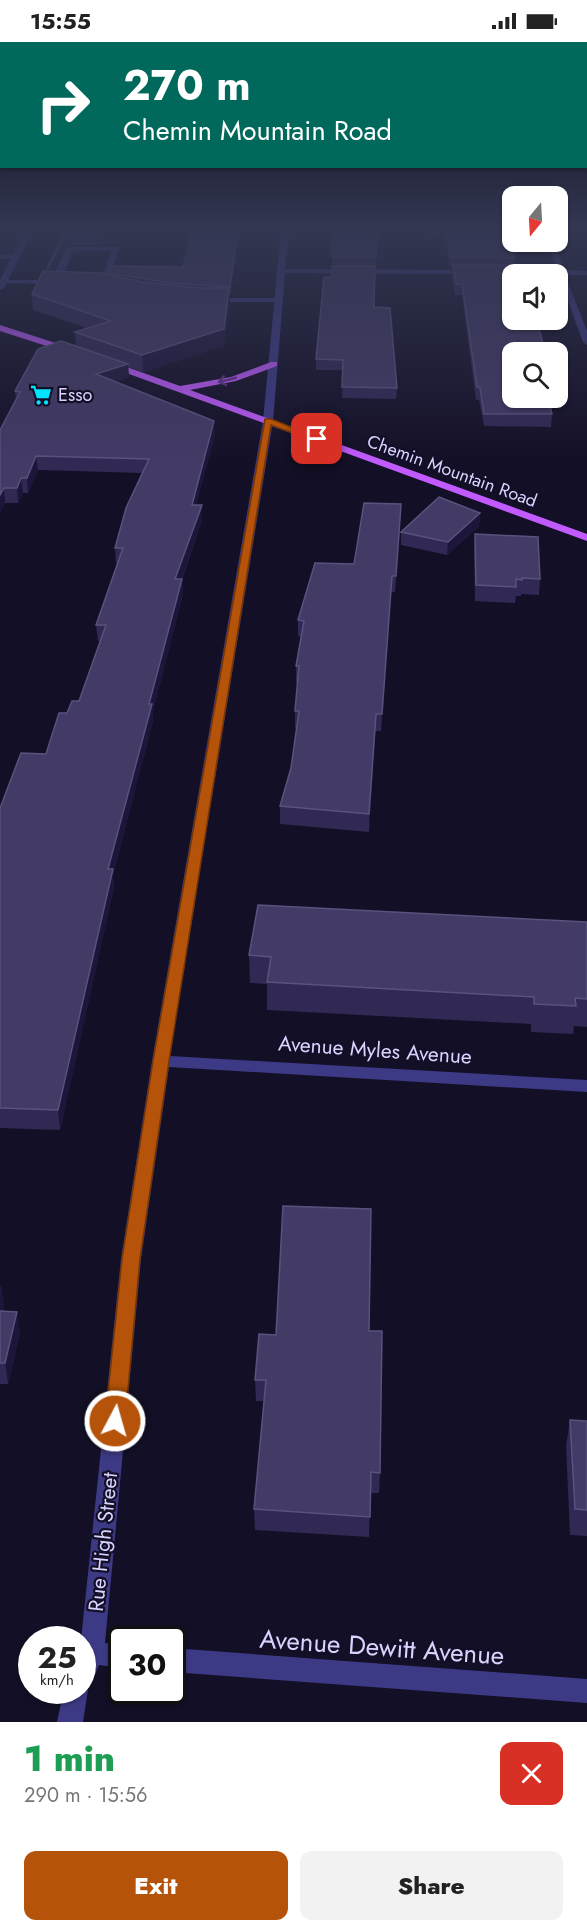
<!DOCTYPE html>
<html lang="en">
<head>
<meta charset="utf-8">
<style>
	body { margin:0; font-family:Jost,sans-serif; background:#f2f2f2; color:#222; height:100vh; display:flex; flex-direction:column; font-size:22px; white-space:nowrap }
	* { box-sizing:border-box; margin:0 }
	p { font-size:20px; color:#767676 }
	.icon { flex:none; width:33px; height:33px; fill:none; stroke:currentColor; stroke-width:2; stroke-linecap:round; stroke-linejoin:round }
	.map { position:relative; height:1680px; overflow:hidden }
	.sheet { display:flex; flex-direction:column; background:#fff; flex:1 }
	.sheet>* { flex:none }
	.banner { position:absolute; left:0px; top:0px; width:588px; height:126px; box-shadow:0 2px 4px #0004; background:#00695c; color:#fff; overflow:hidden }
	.needle { width:39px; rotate:198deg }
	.fabs { position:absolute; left:502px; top:144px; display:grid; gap:12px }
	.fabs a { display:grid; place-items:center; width:66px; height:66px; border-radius:12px; background:#fff; box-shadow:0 2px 4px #0004; font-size:30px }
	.speed { position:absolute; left:18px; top:1584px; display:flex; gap:12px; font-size:30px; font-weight:700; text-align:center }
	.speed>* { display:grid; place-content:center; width:78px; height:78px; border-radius:50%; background:#fff; box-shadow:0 2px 4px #0004; line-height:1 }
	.speed small { font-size:15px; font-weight:400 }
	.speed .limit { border:3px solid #111; border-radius:9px; background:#fff; color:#111 }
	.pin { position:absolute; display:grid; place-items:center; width:51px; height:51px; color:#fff; margin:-26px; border-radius:12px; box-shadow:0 3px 9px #0006 }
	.me { position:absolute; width:66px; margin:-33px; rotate:6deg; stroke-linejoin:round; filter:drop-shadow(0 0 4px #0008) }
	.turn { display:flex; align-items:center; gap:21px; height:126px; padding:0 24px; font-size:27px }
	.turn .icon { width:78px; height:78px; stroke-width:2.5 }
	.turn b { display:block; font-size:42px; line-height:51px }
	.round { display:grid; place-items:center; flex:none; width:63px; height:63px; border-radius:12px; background:#f2f2f2 }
	.summary { display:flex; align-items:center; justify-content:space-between; height:102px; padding:0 24px }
	h1 { font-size:36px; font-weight:800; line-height:45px; color:#1e9e55 }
	.primary-button { display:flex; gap:12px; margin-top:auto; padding:12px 24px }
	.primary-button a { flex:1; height:69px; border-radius:12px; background:#b45309; color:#fff; font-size:24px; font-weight:800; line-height:69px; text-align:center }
	.primary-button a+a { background:#f2f2f2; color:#222 }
	.status { display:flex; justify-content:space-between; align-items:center; height:42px; padding:0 30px; background:#fff; direction:ltr }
	.status svg { height:16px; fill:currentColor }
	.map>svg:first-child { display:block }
</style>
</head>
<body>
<div class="status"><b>15:55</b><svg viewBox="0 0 49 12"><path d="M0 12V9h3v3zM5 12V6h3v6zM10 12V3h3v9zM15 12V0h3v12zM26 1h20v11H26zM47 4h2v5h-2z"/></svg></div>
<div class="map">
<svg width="587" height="1680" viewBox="0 0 587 1680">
	<rect width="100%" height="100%" fill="#130f26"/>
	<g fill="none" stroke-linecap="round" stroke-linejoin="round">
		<!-- service -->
		<g fill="#3d3a85" fill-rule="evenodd">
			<polygon points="67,205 120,205 106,244 99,242 112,209 73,209 59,242 0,241 3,238 51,238"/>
			<polygon points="0,213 16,213 20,215 16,217 0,217"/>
			<polygon points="210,256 279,256 283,258 279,260 207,260 206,258"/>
		</g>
		<!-- minor -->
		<g fill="#3d3a85" fill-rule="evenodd">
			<polygon points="26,188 34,188 4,246 0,248 0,238"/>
			<polygon points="281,188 289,188 285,227 473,228 477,230 473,232 285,231 273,379 170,1014 587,1038 587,1050 169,1025 141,1217 105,1601 122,1602 122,1626 99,1623 91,1642 87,1644 88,1648 83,1680 57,1680 64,1648 82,1648 81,1598 121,1217 152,1019 263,379"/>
			<polygon points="548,200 556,200 563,228 587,229 587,233 565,233 587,289 587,303 583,300 558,232 500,232 496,230 500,228 556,228"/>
			<polygon points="172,1606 587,1637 587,1661 172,1630"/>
		</g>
		<!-- primary -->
		<g fill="#c25bff" fill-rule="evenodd">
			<polygon points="0,283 71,306 72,308 65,310 0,289"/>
			<polygon points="110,319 180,344 231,335 271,320 277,320 277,324 236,339 190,348 587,492 587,499 107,324 106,322"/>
		</g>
	</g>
	<!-- wall -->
	<g fill="#312854">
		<polygon points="65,188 106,188 102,203 67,203 52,229 110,233 109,231 183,225 193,188 239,188 231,253 229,253 230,262 224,304 143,330 128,325 129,335 114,340 215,393 196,463 202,463 202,478 182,537 183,552 153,669 153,679 113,833 114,845 60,1088 0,1086 0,766 46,712 67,671 79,659 101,599 98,599 96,583 118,521 116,521 115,506 142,431 38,428 28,451 23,451 18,461 5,461 0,470 16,358 15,349 76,304 75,290 87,286 33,268 32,252 47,229"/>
		<polygon points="332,188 508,188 515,216 513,356 552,356 551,362 550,362 552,372 551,385 484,384 479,358 476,358 462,253 455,253 452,234 452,225 450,225 445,192 377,191 374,265 397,346 396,357 342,356 343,328 316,328 316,317 332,235"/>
		<polygon points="480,471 479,484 447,513 401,503 401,490"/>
		<polygon points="400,477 395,550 391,550 381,689 375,689 369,790 280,782 280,764 291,726 296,686 295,686 295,669 298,641 296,641 296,624 301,595 298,594 298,578 354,522"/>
		<polygon points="475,492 540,537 539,553 521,552 521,554 516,554 515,561 475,559 474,508"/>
		<polygon points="587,880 587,985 574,984 573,992 531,990 531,982 267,968 267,942 250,941 249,913"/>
		<polygon points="0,1245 1,1245 4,1265 3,1270 20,1291 8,1342 0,1342"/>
		<polygon points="369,1289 380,1431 379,1451 370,1451 369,1495 255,1488 254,1467 264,1359 256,1359 255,1338 276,1293"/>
		<polygon points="570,1378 587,1379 587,1494 570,1493 566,1404"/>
	</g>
	<!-- shaded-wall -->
	<g fill="#1d163a">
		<polygon points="103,188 106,188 102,203 101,193"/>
		<polygon points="238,188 239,188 231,253 230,245"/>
		<polygon points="66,193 67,203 48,237 47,227"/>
		<polygon points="229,246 230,262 224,304 143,330 142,313"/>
		<polygon points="128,322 129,335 97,345 96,332"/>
		<polygon points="214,379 215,393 192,477 192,463"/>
		<polygon points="36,414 38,428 28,451 27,436"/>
		<polygon points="21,436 23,451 18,461 17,446"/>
		<polygon points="4,446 5,461 0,470 0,453"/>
		<polygon points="202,463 202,478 176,552 175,537"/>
		<polygon points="480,471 479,484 447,513 448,500"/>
		<polygon points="392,534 391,550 381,689 382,672"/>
		<polygon points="182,537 183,552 153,669 153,679 113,833 114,845 60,1088 58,1068 108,827 149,662"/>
		<polygon points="376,672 375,689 369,790 369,772"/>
		<polygon points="1,1245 4,1265 0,1282 0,1248"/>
		<polygon points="17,1270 20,1291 8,1342 5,1321"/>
	</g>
	<!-- building -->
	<g fill="#433a66" stroke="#5a527e" stroke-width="1.5">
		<polygon points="65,188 103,188 101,193 66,193 47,227"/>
		<polygon points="193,188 238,188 230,245 171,241 109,231 112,224 183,225"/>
		<polygon points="332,188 377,188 376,215 332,215"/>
		<polygon points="446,188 508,188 515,216 451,215"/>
		<polygon points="453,223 517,223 520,232 513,232 513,278 537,278 545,310 513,310 513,356 548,356 552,372 484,372 480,346 477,345 462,242 456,242"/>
		<polygon points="332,224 375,224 374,265 390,266 397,346 342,345 343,318 316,317 324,235 332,235"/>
		<polygon points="43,229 102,231 142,240 198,246 229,246 224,287 142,313 75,290 111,279 32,252"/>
		<polygon points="61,299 128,322 96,332 214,379 192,463 202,463 175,537 182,537 149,662 152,662 108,827 113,827 58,1068 0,1066 0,766 21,711 46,712 59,671 67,671 72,659 79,659 106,583 96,583 123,506 115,506 126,466 149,417 36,414 27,436 21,436 17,446 4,446 0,453 0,388 20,350 15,349 38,307"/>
		<polygon points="439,455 480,471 448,500 401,490"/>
		<polygon points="364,461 401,462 396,534 392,534 382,672 376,672 369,772 280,764 291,726 299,669 295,669 299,624 296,624 304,579 298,578 315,521 354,522"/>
		<polygon points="475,492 538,495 540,537 522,536 522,538 516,537 516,545 476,543"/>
		<polygon points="258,863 587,880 587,957 575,956 576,964 534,962 534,955 267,940 271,915 249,913"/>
		<polygon points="283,1164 371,1167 369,1289 382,1289 380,1431 371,1430 370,1475 254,1467 266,1338 255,1338 259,1292 276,1293"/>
		<polygon points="0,1269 17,1270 5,1321 0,1321"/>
		<polygon points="570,1378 587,1379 587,1468 575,1467"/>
	</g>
	<!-- one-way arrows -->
	<defs><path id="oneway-shaft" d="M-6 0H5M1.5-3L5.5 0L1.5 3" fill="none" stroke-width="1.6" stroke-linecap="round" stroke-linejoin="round" transform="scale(1.5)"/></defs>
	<use stroke="#623188" href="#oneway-shaft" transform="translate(227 338) rotate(166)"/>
	<!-- sky -->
	<linearGradient id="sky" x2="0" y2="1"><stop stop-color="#0a0815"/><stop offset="0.44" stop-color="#333752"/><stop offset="1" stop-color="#333752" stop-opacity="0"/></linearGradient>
	<rect width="587" height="423" fill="url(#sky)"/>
	<!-- route -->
	<polygon fill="#b45309" stroke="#753606" stroke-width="1.5" points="265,377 271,377 322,397 314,399 271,383 169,1019 140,1217 125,1379 122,1385 115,1388 108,1385 105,1379 122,1217 153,1019"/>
	<!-- icons -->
	<defs>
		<symbol id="supermarket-bare" viewBox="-9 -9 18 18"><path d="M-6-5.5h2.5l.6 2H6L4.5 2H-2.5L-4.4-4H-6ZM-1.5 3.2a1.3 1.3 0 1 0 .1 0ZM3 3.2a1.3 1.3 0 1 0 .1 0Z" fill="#00e5ff" stroke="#130f26" stroke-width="2.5" paint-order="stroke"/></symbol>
	</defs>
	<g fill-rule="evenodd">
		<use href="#supermarket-bare" x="26" y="338" width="30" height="30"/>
	</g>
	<g text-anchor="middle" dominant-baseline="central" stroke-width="4.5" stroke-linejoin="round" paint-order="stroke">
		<!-- far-poi labels -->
		<g font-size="18" fill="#d9d4ff" stroke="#130f26" text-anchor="start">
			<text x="58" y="353">Esso</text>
		</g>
		<!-- far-street labels -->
		<g font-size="18" fill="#d9d4ff" stroke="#130f26">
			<text transform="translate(452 429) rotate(20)">Chemin Mountain Road</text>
		</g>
		<!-- street labels -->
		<g font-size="21" fill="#d9d4ff" stroke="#130f26">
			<text transform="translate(375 1008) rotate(4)">Avenue Myles Avenue</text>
			<text transform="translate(103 1500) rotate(-84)">Rue High Street</text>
		</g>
		<!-- near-street labels -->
		<g font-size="26" fill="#d9d4ff" stroke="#130f26">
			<text transform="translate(382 1605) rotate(4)">Avenue Dewitt Avenue</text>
		</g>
	</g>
</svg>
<div class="fabs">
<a><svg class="needle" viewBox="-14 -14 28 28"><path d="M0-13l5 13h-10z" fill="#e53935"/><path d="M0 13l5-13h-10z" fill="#767676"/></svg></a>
<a><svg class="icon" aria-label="sound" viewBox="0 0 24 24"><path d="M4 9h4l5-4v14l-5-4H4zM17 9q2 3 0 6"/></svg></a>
<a><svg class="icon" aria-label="search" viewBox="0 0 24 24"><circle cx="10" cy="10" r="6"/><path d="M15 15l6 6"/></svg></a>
</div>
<div class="speed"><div>25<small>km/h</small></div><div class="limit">30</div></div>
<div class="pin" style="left:317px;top:397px;background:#d93025"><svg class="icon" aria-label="arrive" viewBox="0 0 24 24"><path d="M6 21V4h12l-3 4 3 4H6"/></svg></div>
<svg class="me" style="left:115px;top:1379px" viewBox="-20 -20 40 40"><circle r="17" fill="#b45309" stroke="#fff" stroke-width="3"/><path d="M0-11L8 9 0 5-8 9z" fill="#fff"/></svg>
<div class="banner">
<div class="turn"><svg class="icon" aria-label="right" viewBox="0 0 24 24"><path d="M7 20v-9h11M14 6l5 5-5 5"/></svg><div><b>270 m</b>Chemin Mountain Road</div></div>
</div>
</div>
<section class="sheet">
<div class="summary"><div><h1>1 min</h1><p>290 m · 15:56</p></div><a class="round" style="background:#d93025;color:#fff"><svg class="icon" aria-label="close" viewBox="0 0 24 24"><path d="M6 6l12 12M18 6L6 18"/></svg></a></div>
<div class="primary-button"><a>Exit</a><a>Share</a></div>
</section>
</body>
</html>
